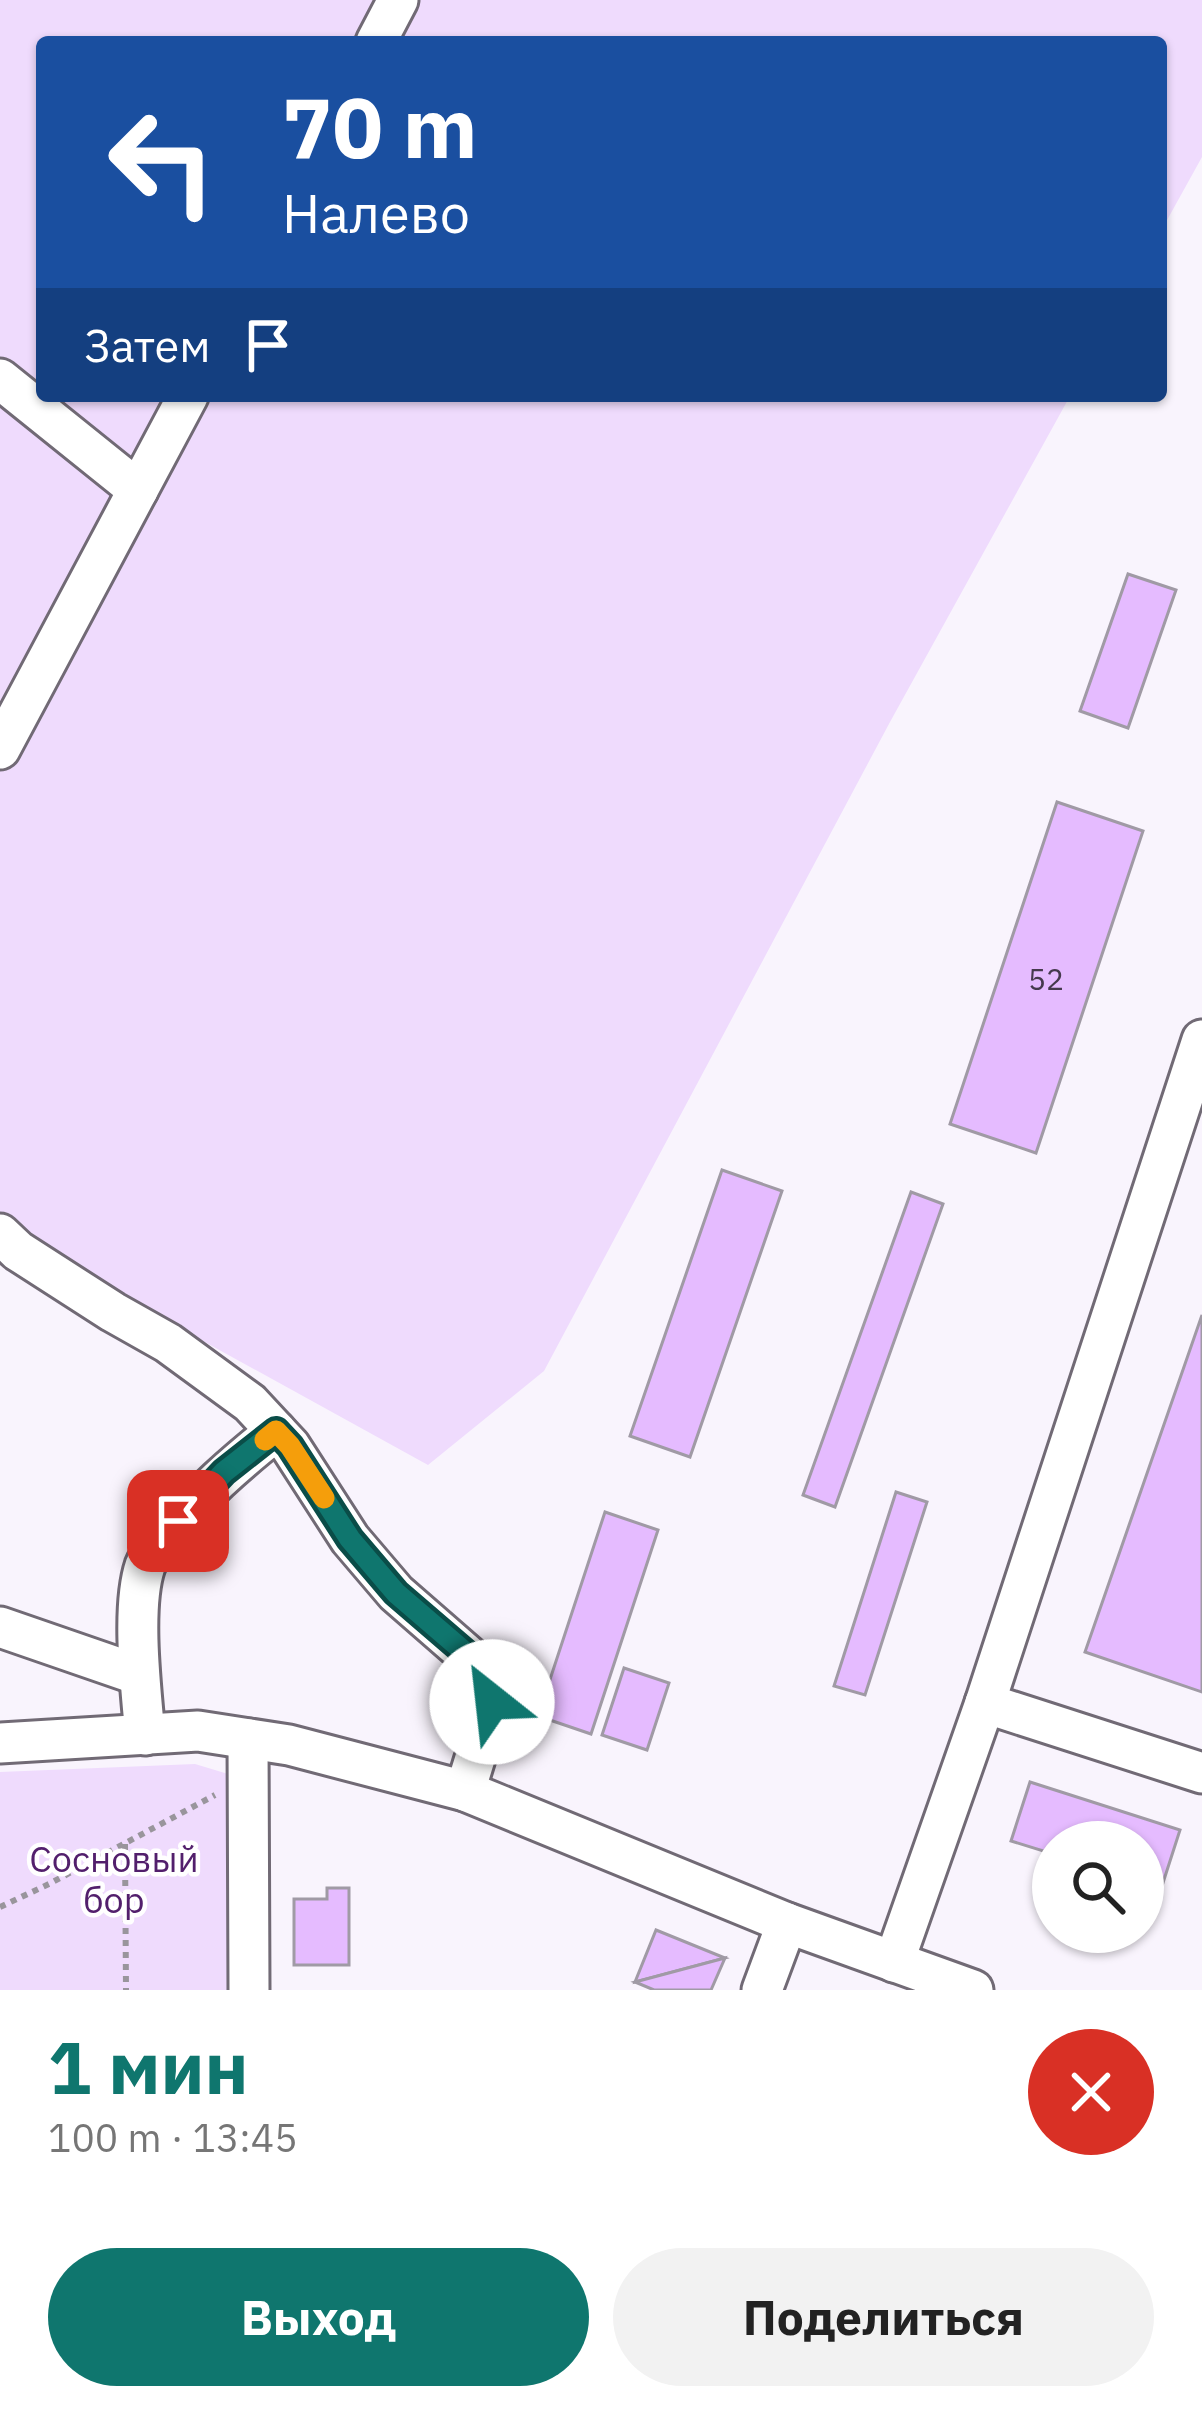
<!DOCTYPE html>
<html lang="ru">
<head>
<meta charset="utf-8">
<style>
	body { margin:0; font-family:"IBM Plex Sans",sans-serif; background:#f2f2f2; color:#222; height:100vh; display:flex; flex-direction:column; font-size:45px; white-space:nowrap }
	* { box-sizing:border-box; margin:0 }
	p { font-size:39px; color:#767676 }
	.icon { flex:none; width:66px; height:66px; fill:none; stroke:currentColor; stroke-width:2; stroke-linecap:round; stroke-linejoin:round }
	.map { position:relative; height:1990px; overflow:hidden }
	.panel { display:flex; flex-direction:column; background:#fff; flex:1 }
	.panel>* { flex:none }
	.guide { position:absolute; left:36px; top:36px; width:1131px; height:366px; border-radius:12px; box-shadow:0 3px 9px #0004; background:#1a4fa0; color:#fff; overflow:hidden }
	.buttons { position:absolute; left:1032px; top:1821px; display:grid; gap:24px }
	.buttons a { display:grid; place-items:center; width:132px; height:132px; border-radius:50%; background:#fff; box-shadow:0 3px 9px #0004; font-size:60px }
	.pin { position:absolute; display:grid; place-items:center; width:102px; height:102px; color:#fff; margin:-51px; border-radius:24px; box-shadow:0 6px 18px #0006 }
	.me { position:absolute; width:132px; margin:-66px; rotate:331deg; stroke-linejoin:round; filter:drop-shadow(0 0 9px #0008) }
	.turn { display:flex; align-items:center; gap:42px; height:252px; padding:0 48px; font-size:54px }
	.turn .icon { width:156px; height:156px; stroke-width:2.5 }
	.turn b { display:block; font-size:84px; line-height:102px }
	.then { display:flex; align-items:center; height:114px; padding:0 48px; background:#0003; gap:24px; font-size:45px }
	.round { display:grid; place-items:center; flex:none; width:126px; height:126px; border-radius:63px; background:#f2f2f2 }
	.head { display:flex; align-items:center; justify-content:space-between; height:204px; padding:0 48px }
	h1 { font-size:72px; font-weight:800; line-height:90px; color:#0f766e }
	.action { display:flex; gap:24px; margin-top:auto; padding:24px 48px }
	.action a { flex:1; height:138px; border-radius:72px; background:#0f766e; color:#fff; font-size:48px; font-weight:800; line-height:138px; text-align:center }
	.action a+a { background:#f2f2f2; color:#222 }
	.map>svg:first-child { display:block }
</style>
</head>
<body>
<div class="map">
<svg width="1202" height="1990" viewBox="0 0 1202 1990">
	<rect width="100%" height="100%" fill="#f9f4fd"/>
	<!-- green -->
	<g fill="#efdbfd">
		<polygon points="0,0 1202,0 1202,157 1161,231 1161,42 42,42 42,396 1070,396 890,722 544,1371 428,1465 0,1229"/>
		<polygon points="195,1764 238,1777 238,1990 0,1990 0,1772"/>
	</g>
	<!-- building -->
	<g fill="#e5bbff" stroke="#a09aa5" stroke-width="3">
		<polygon points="1128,574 1176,590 1128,728 1080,711"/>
		<polygon points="1057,802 1143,831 1036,1153 950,1124"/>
		<polygon points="722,1170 782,1191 690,1457 630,1436"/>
		<polygon points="911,1192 943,1204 835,1507 803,1495"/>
		<polygon points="1202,1315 1202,1692 1085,1652"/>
		<polygon points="896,1492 927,1502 865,1695 834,1686"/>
		<polygon points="605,1512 658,1530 591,1734 538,1716"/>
		<polygon points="624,1668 669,1683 647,1750 602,1735"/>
		<polygon points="1030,1782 1180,1830 1161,1889 1143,1883 1143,1842 1053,1842 1053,1854 1011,1841"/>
		<polygon points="327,1888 349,1888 349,1965 294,1965 294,1899 327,1899"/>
		<polygon points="656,1930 725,1958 635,1982"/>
		<polygon points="725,1958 711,1990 654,1990 635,1982"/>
	</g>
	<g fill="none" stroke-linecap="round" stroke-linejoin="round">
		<defs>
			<g id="minor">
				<polyline points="376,42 398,0"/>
				<polyline points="0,379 138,490"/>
				<polyline points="0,749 188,396"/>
				<polyline points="0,1234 18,1251 113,1312 168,1343 250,1403 290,1446 350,1539 396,1593 482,1668 492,1703 465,1791"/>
				<polyline points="0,1627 139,1675"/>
				<polyline points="985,1703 1202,1040"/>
				<path d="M145,1735C141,1690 131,1608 145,1566C149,1555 160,1544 167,1535C199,1495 236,1463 276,1431"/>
				<polyline points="248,1739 249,1990"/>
				<polyline points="0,1743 198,1731 289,1745 465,1791 787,1923 973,1990"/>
				<polyline points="894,1962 985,1703 1202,1773"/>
				<polyline points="762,1990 787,1923"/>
			</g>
		</defs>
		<!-- minor casing -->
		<use href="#minor" stroke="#716a75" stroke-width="45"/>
		<!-- path -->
		<g stroke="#99959c" stroke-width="6" stroke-dasharray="6 6" stroke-linecap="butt">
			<polyline points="125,1844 126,1990"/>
			<polyline points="0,1907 49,1884 215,1795"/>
		</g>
		<!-- minor -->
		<use href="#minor" stroke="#fff" stroke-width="39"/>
	</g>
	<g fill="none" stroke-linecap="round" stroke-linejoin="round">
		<defs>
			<polyline id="route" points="178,1521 224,1472 276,1431 290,1446 350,1539 396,1593 482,1667 492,1702"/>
		</defs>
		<!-- route casing -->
		<use href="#route" stroke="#0a4d48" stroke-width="30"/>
		<!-- route -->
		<use href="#route" stroke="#0f766e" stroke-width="21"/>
		<!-- slow -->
		<polyline stroke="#f59e0b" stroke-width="21" points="265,1440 276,1431 290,1446 324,1498"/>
	</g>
	<g text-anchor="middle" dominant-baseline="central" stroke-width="9" stroke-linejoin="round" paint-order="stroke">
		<!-- number labels -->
		<g font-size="30" fill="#45394d">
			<text x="1046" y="978">52</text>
		</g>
		<!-- park labels -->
		<g font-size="36" fill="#521f6c" stroke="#fff">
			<text x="114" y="1858">Сосновый<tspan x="114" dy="41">бор</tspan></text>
		</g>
	</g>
</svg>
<div class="buttons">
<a><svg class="icon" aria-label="search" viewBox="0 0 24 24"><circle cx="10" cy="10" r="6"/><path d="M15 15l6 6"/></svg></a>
</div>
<div class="pin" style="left:178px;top:1521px;background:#d93025"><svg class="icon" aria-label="arrive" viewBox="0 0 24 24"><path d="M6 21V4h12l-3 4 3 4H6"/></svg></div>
<svg class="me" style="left:492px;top:1702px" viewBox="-20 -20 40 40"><circle r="19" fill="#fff"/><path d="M0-13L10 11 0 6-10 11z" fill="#0f766e"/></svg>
<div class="guide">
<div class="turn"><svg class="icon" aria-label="left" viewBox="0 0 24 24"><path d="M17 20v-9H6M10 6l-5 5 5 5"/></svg><div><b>70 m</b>Налево</div></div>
<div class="then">Затем<svg class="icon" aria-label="arrive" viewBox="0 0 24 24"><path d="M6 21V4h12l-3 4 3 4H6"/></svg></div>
</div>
</div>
<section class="panel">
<div class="head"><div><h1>1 мин</h1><p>100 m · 13:45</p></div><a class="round" style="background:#d93025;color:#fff"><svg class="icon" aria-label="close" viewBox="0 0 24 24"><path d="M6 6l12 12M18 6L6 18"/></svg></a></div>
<div class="action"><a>Выход</a><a>Поделиться</a></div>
</section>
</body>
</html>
